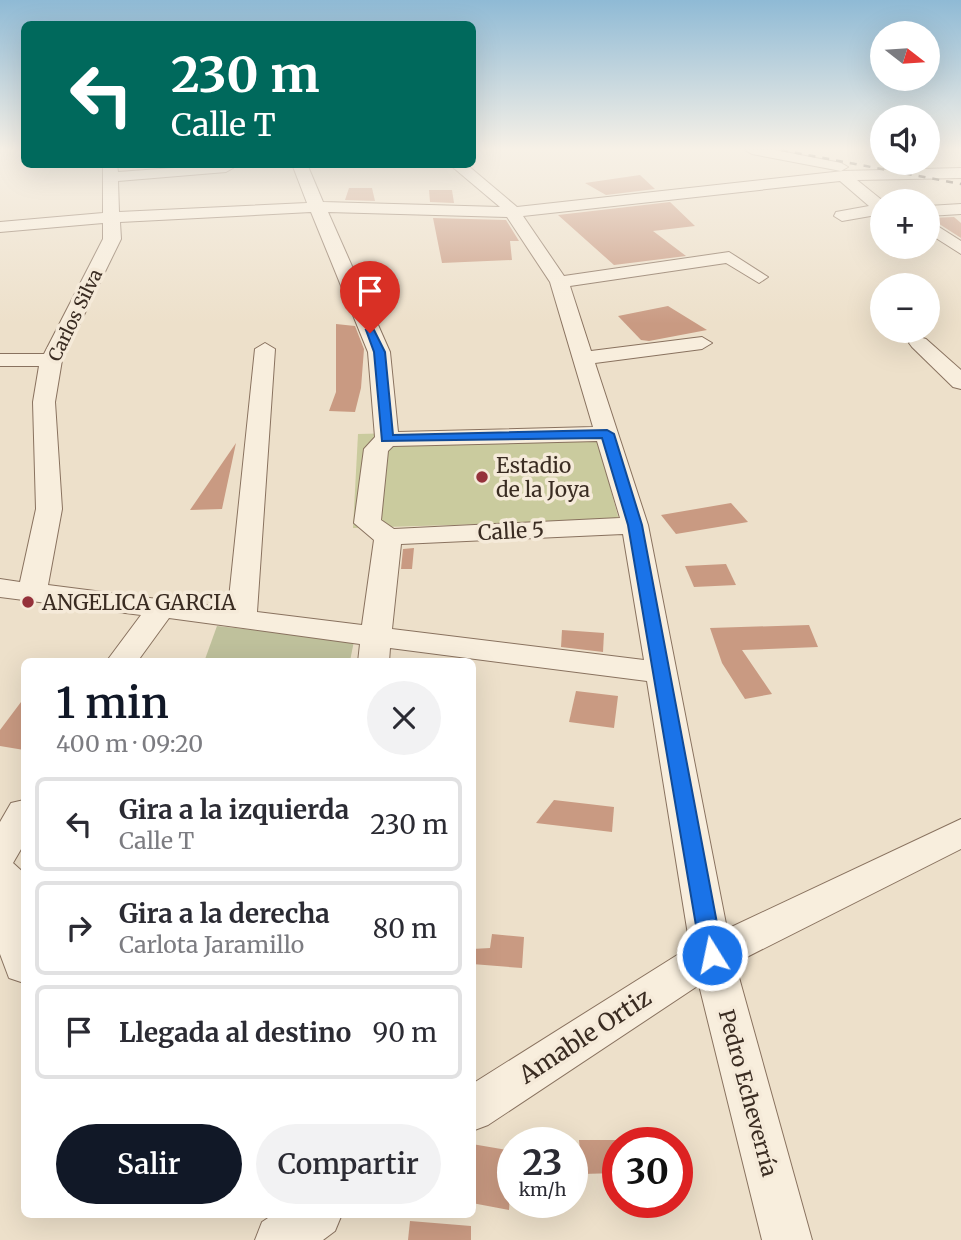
<!DOCTYPE html>
<html lang="es">
<head>
<meta charset="utf-8">
<style>
	body { margin:0; font-family:Merriweather,serif; background:#f2f2f3; color:#2b2b33; height:100vh; display:flex; flex-direction:column; font-size:26px; white-space:nowrap }
	* { box-sizing:border-box; margin:0 }
	p { font-size:23px; color:#7c7c81 }
	.icon { flex:none; width:38px; height:38px; fill:none; stroke:currentColor; stroke-width:2; stroke-linecap:round; stroke-linejoin:round }
	.map { position:relative; flex:1; overflow:hidden }
	.details { position:absolute; left:21px; top:658px; width:455px; height:560px; display:flex; flex-direction:column; background:#fff; border-radius:10px; box-shadow:0 7px 28px #0002 }
	.details>* { flex:none }
	.banner { position:absolute; left:21px; top:21px; width:455px; height:147px; border-radius:10px; box-shadow:0 7px 28px #0002; background:#00695c; color:#fff; overflow:hidden }
	.needle { width:46px; rotate:107deg }
	.buttons { position:absolute; left:870px; top:21px; display:grid; gap:14px }
	.buttons a { display:grid; place-items:center; width:70px; height:70px; border-radius:50%; background:#fff; box-shadow:0 7px 28px #0002; font-size:35px }
	.speed { position:absolute; left:497px; top:1127px; display:flex; gap:14px; font-size:35px; font-weight:700; text-align:center }
	.speed>* { display:grid; place-content:center; width:91px; height:91px; border-radius:50%; background:#fff; box-shadow:0 7px 28px #0002; line-height:1 }
	.speed small { font-size:18px; font-weight:400 }
	.speed .limit { border:10px solid #d22; background:#fff; color:#111 }
	.pin { position:absolute; display:grid; place-items:center; width:60px; height:60px; color:#fff; margin:-72px -30px; border-radius:50% 50% 50% 0; rotate:-45deg; box-shadow:0 0 7px #0007 }
	.pin .icon { rotate:45deg }
	.me { position:absolute; width:77px; margin:-38px; rotate:350deg; stroke-linejoin:round; filter:drop-shadow(0 0 5px #0008) }
	.turn { display:flex; align-items:center; gap:24px; height:147px; padding:0 35px; font-size:32px }
	.turn .icon { width:91px; height:91px; stroke-width:2.5 }
	.turn b { display:block; font-size:49px; line-height:60px }
	.round { display:grid; place-items:center; flex:none; width:74px; height:74px; border-radius:37px; background:#f2f2f3 }
	.headline { display:flex; align-items:center; justify-content:space-between; height:119px; padding:0 35px }
	h1 { font-size:42px; font-weight:600; line-height:52px; color:#111827 }
	.button { display:flex; gap:14px; margin-top:auto; padding:14px 35px }
	.button a { flex:1; height:80px; border-radius:42px; background:#111827; color:#fff; font-size:28px; font-weight:600; line-height:80px; text-align:center }
	.button a+a { background:#f2f2f3; color:#2b2b33 }
	ul { padding:0; list-style:none }
	li { display:flex; align-items:center; gap:21px; height:94px; margin:0 14px 10px; padding:0 21px; border:4px solid #e1e1e2; border-radius:10px }
	li div { flex:1 }
	li b { display:block; font-size:26px }
	li em { font-style:normal }
	.map>svg:first-child { display:block }
</style>
</head>
<body>
<div class="map">
<svg width="961" height="1240" viewBox="0 0 961 1240">
	<rect width="100%" height="100%" fill="#ede0ca"/>
	<!-- green -->
	<polygon fill="#cacb9e" points="594,428 619,520 353,528 358,434"/>
	<!-- cemetery -->
	<polygon fill="#bfc19c" points="217,626 354,641 350,661 204,662"/>
	<!-- building -->
	<g fill="#c99a82">
		<polygon points="640,175 655,189 606,195 585,183"/>
		<polygon points="349,188 372,188 375,201 345,200"/>
		<polygon points="429,190 452,190 454,203 430,202"/>
		<polygon points="670,202 695,226 653,231 686,256 614,265 558,215"/>
		<polygon points="954,217 961,223 961,238 930,218"/>
		<polygon points="433,218 506,220 519,241 510,241 512,260 442,263"/>
		<polygon points="668,306 707,330 649,341 641,340 618,316"/>
		<polygon points="336,324 355,326 364,349 361,388 355,412 329,411 336,392"/>
		<polygon points="236,443 222,509 190,510"/>
		<polygon points="731,503 748,522 676,534 661,515"/>
		<polygon points="414,548 412,569 401,569 403,549"/>
		<polygon points="726,564 736,585 694,587 685,566"/>
		<polygon points="809,625 818,647 742,650 772,694 745,699 722,663 710,628"/>
		<polygon points="562,630 604,633 603,652 561,647"/>
		<polygon points="576,691 618,696 614,728 569,722"/>
		<polygon points="24,698 24,750 0,746 0,730"/>
		<polygon points="554,800 614,807 612,832 536,823"/>
		<polygon points="492,934 524,937 522,968 472,964 472,949 490,948"/>
		<polygon points="579,1140 618,1140 618,1173 582,1174"/>
		<polygon points="472,1144 513,1151 509,1210 472,1203"/>
		<polygon points="410,1221 471,1226 471,1240 408,1240"/>
	</g>
	<g fill="none" stroke-linecap="round" stroke-linejoin="round">
		<defs>
			<g id="minor">
				<polygon points="745,150 775,150 841,163 848,167 841,171 752,154"/>
				<path d="M103,164H117L118,172L230,164L233,168L226,172L118,181L119,212L307,203L292,164H307L323,202L500,207L449,164H466L517,207L843,171L961,168V178L857,180L883,201L882,214L842,221L834,216L836,212L869,206L840,181L523,216L564,276L729,252L768,277L759,283L726,263L570,286L591,351L702,337L712,343L702,349L595,363L648,525L727,929L961,819V849L735,963L812,1240H762L699,985L488,1125L472,1131V1084L690,947L647,681L390,648L389,662H358L360,644L169,618L137,662H106L141,615L0,597V579L20,582L36,509L33,402L39,366H0V354H44L103,239V223L0,232V222L103,213ZM311,212L368,352L375,437L364,449L354,523L374,540L362,625L257,612L275,349L265,343L255,349L228,608L48,585L62,509L55,402L62,360L121,239L120,222ZM328,212L507,217L550,282L593,427L398,432L390,352ZM597,441L620,518L394,529L381,520L388,451L393,446ZM623,534L644,660L392,629L401,544Z"/>
				<polygon points="961,204 961,214 928,216 928,206"/>
				<polygon points="928,220 961,241 961,254 928,233"/>
				<polygon points="919,337 926,339 961,370 961,389 953,387 912,347 909,343 912,339"/>
				<polygon points="24,800 24,844 13,863 24,873 24,983 9,978 0,954 0,822 11,803"/>
				<polygon points="274,1214 342,1214 335,1231 323,1240 255,1240 262,1222"/>
			</g>
		</defs>
		<!-- minor casing -->
		<use href="#minor" stroke="#89725f" stroke-width="2"/>
		<!-- minor -->
		<use href="#minor" fill="#f8eedd" fill-rule="evenodd"/>
		<!-- rail -->
		<polyline stroke="#3a2c22" stroke-width="2.5" stroke-dasharray="7 7" stroke-linecap="butt" points="781,150 961,184"/>
	</g>
	<!-- sky -->
	<linearGradient id="sky" x2="0" y2="1"><stop stop-color="#8fbad5"/><stop offset="0.46" stop-color="#f7f1e7"/><stop offset="1" stop-color="#f7f1e7" stop-opacity="0"/></linearGradient>
	<rect width="961" height="324" fill="url(#sky)"/>
	<!-- route -->
	<polygon fill="#1a73e8" stroke="#114b97" stroke-width="2" points="366,330 374,330 385,352 393,435 607,430 614,434 642,525 723,955 719,962 712,964 704,962 701,955 628,525 602,438 382,441 374,352"/>
	<!-- markers -->
	<g fill="#95323b" stroke="#f5ead9" stroke-width="2.5">
		<circle cx="482" cy="477" r="7"/>
		<circle cx="28" cy="602" r="7"/>
	</g>
	<g text-anchor="middle" dominant-baseline="central" stroke-width="7" stroke-linejoin="round" paint-order="stroke">
		<!-- far-street labels -->
		<g font-size="18" fill="#3a2c22" stroke="#f5ead9">
			<text transform="translate(75 315) rotate(-64)">Carlos Silva</text>
		</g>
		<!-- poi labels -->
		<g font-size="21" fill="#3a2c22" stroke="#f5ead9" text-anchor="start">
			<text x="496" y="465">Estadio<tspan x="496" dy="24">de la Joya</tspan></text>
			<text x="42" y="602">ANGELICA GARCIA</text>
		</g>
		<!-- street labels -->
		<g font-size="21" fill="#3a2c22" stroke="#f5ead9">
			<text transform="translate(511 531) rotate(-3)">Calle 5</text>
			<text transform="translate(748 1093) rotate(75)">Pedro Echeverría</text>
		</g>
		<!-- near-street labels -->
		<g font-size="24" fill="#3a2c22" stroke="#f5ead9">
			<text transform="translate(585 1036) rotate(-33)">Amable Ortiz</text>
		</g>
	</g>
</svg>
<div class="buttons">
<a><svg class="needle" viewBox="-14 -14 28 28"><path d="M0-13l5 13h-10z" fill="#e53935"/><path d="M0 13l5-13h-10z" fill="#7c7c81"/></svg></a>
<a><svg class="icon" aria-label="sound" viewBox="0 0 24 24"><path d="M4 9h4l5-4v14l-5-4H4zM17 9q2 3 0 6"/></svg></a>
<a>+</a>
<a>−</a>
</div>
<div class="speed"><div>23<small>km/h</small></div><div class="limit">30</div></div>
<div class="pin" style="left:370px;top:333px;background:#d93025"><svg class="icon" aria-label="arrive" viewBox="0 0 24 24"><path d="M6 21V4h12l-3 4 3 4H6"/></svg></div>
<svg class="me" style="left:712px;top:955px" viewBox="-20 -20 40 40"><circle r="17" fill="#1a73e8" stroke="#fff" stroke-width="3"/><path d="M0-11L8 9 0 5-8 9z" fill="#fff"/></svg>
<div class="banner">
<div class="turn"><svg class="icon" aria-label="left" viewBox="0 0 24 24"><path d="M17 20v-9H6M10 6l-5 5 5 5"/></svg><div><b>230 m</b>Calle T</div></div>
</div>
<section class="details">
<div class="headline"><div><h1>1 min</h1><p>400 m · 09:20</p></div><a class="round"><svg class="icon" aria-label="close" viewBox="0 0 24 24"><path d="M6 6l12 12M18 6L6 18"/></svg></a></div>
<ul>
<li><svg class="icon" aria-label="left" viewBox="0 0 24 24"><path d="M17 20v-9H6M10 6l-5 5 5 5"/></svg><div><b>Gira a la izquierda</b><p>Calle T</p></div><em>230 m</em></li>
<li><svg class="icon" aria-label="right" viewBox="0 0 24 24"><path d="M7 20v-9h11M14 6l5 5-5 5"/></svg><div><b>Gira a la derecha</b><p>Carlota Jaramillo</p></div><em>80 m</em></li>
<li><svg class="icon" aria-label="arrive" viewBox="0 0 24 24"><path d="M6 21V4h12l-3 4 3 4H6"/></svg><div><b>Llegada al destino</b></div><em>90 m</em></li>
</ul>
<div class="button"><a>Salir</a><a>Compartir</a></div>
</section>
</div>
</body>
</html>
